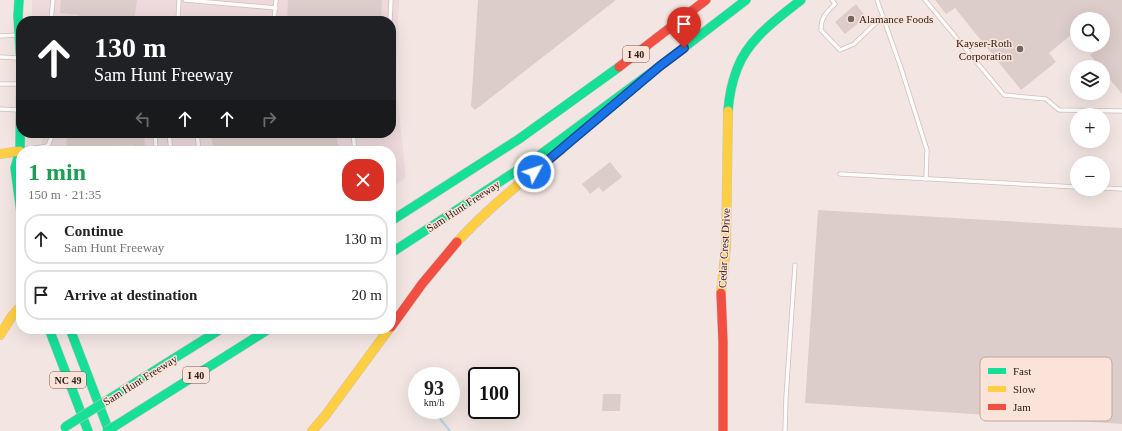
<!DOCTYPE html>
<html lang="en">
<head>
<meta charset="utf-8">
<style>
	body { margin:0; font-family:Georgia,serif; background:#f2f2f2; color:#222; height:100vh; display:flex; flex-direction:column; font-size:15px; white-space:nowrap }
	* { box-sizing:border-box; margin:0 }
	p { font-size:13px; color:#767676 }
	.icon { flex:none; width:22px; height:22px; fill:none; stroke:currentColor; stroke-width:2; stroke-linecap:round; stroke-linejoin:round }
	.map { position:relative; flex:1; overflow:hidden }
	.side { position:absolute; left:16px; top:146px; width:380px; height:188px; display:flex; flex-direction:column; background:#fff; border-radius:16px; box-shadow:0 4px 16px #0002 }
	.side>* { flex:none }
	.top-card { position:absolute; left:16px; top:16px; width:380px; height:122px; border-radius:16px; box-shadow:0 4px 16px #0002; background:#202124; color:#fff; overflow:hidden }
	.controls { position:absolute; left:1070px; top:12px; display:grid; gap:8px }
	.controls a { display:grid; place-items:center; width:40px; height:40px; border-radius:50%; background:#fff; box-shadow:0 4px 16px #0002; font-size:20px }
	.speed { position:absolute; left:408px; top:367px; display:flex; gap:8px; font-size:20px; font-weight:700; text-align:center }
	.speed>* { display:grid; place-content:center; width:52px; height:52px; border-radius:50%; background:#fff; box-shadow:0 4px 16px #0002; line-height:1 }
	.speed small { font-size:10px; font-weight:400 }
	.speed .limit { border:2px solid #111; border-radius:6px; background:#fff; color:#111 }
	.pin { position:absolute; display:grid; place-items:center; width:34px; height:34px; color:#fff; margin:-41px -17px; border-radius:50% 50% 50% 0; rotate:-45deg; box-shadow:0 0 4px #0007 }
	.pin .icon { rotate:45deg }
	.me { position:absolute; width:44px; margin:-22px; rotate:50deg; stroke-linejoin:round; filter:drop-shadow(0 0 3px #0008) }
	.turn { display:flex; align-items:center; gap:14px; height:84px; padding:0 12px; font-size:18px }
	.turn .icon { width:52px; height:52px; stroke-width:2.5 }
	.turn b { display:block; font-size:28px; line-height:34px }
	.lanes { display:flex; align-items:center; height:38px; padding:0 12px; background:#0003; justify-content:center; gap:20px; direction:ltr }
	.lanes .off { opacity:.35 }
	.round { display:grid; place-items:center; flex:none; width:42px; height:42px; border-radius:16px; background:#f2f2f2 }
	.headline { display:flex; align-items:center; justify-content:space-between; height:68px; padding:0 12px }
	h1 { font-size:24px; font-weight:700; line-height:30px; color:#1e9e55 }
	ul { padding:0; list-style:none }
	li { display:flex; align-items:center; gap:12px; height:50px; margin:0 8px 6px; padding:0 4px; border:2px solid #e0e0e0; border-radius:16px }
	li div { flex:1 }
	li b { display:block; font-size:15px }
	li em { font-style:normal }
	.map>svg:first-child { display:block }
</style>
</head>
<body>
<div class="map">
<svg width="1122" height="431" viewBox="0 0 1122 431">
	<rect width="100%" height="100%" fill="#f3e6e2"/>
	<!-- commercial -->
	<polygon fill="#eedadc" points="32,0 399,0 396,83 406,178 391,188 391,151 43,151 41,133 391,133 391,21 32,21"/>
	<g fill="none" stroke-linecap="round" stroke-linejoin="round">
		<!-- stream -->
		<polyline stroke="#bcd8e3" stroke-width="2.5" points="438,413 441,420 450,431"/>
	</g>
	<!-- building -->
	<g fill="#dccdca">
		<polygon points="61,0 137,0 134,21 109,21 78,17 79,15 60,13"/>
		<polygon points="288,0 382,0 381,21 287,21"/>
		<polygon points="478,0 616,0 475,110 471,106"/>
		<polygon points="935,0 1122,0 1122,94 1103,71 1103,67 1100,67 1090,55 1103,45 1103,19 1077,19 1077,30 1049,53 1056,62 1021,90 955,8 946,14"/>
		<polygon points="856,4 866,17 845,34 835,22"/>
		<polygon points="66,133 144,133 145,150 134,151 134,145 113,146 113,151 106,151 106,149 85,151 67,151"/>
		<polygon points="216,133 336,133 339,151 214,151 211,136 217,135"/>
		<polygon points="610,162 622,177 603,192 599,187 590,194 582,184"/>
		<polygon points="818,210 1122,228 1122,424 805,403"/>
		<polygon points="603,394 621,394 620,411 602,411"/>
	</g>
	<g fill="none" stroke-linecap="round" stroke-linejoin="round">
		<defs>
			<g id="lane">
				<polyline points="185,0 276,8"/>
				<path d="M832,0L835,4C826,13 821,17 821,30L840,50L854,44L883,16"/>
				<polyline points="877,0 901,68 927,150 926,179"/>
				<polyline points="925,0 1004,95 1046,99 1059,110 1122,111"/>
				<polyline points="178,19 196,21"/>
				<polyline points="38,21 51,20 53,0"/>
				<polyline points="178,21 179,0"/>
				<polyline points="274,21 276,0"/>
				<polyline points="390,21 391,0"/>
				<polyline points="0,36 18,35"/>
				<polyline points="0,57 19,58"/>
				<polyline points="0,84 19,84"/>
				<polyline points="0,109 19,110"/>
				<polyline points="155,133 156,151"/>
				<polyline points="169,133 171,151"/>
				<polyline points="197,133 199,151"/>
				<polyline points="353,133 355,151"/>
				<polyline points="21,150 48,146"/>
				<polyline points="50,151 48,146 53,133"/>
				<polyline points="840,174 1077,187"/>
				<polyline points="1103,188 1122,189"/>
				<polyline points="785,431 786,397 795,265"/>
			</g>
			<g id="fast">
				<polyline points="19,0 18,16 21,66 20,151 15,168 21,212"/>
				<path d="M728,111C729,97 732,82 737,69C748,39 777,19 801,0"/>
				<polyline points="391,221 519,139 619,67"/>
				<polyline points="391,253 533,160 660,66 746,0"/>
				<polyline points="49,329 88,431"/>
				<polyline points="70,329 109,431"/>
				<polyline points="114,396 221,329"/>
				<polyline points="123,421 269,329"/>
			</g>
			<g id="slow">
				<polyline points="0,154 20,151"/>
				<path d="M457,242C489,207 525,179 562,149"/>
				<polyline points="721,293 726,247 728,111"/>
				<polyline points="0,335 12,316 21,306"/>
				<polyline points="312,431 325,416 389,329"/>
			</g>
			<g id="jam">
				<polyline points="619,67 706,0"/>
				<polyline points="721,293 723,342 723,431"/>
				<polyline points="391,327 422,284 457,242"/>
			</g>
		</defs>
		<!-- lane casing -->
		<use href="#lane" stroke="#cec1bc" stroke-width="5"/>
		<!-- fast casing -->
		<use href="#fast" stroke="#cec1bc" stroke-width="10"/>
		<!-- slow casing -->
		<use href="#slow" stroke="#cec1bc" stroke-width="10"/>
		<!-- jam casing -->
		<use href="#jam" stroke="#cec1bc" stroke-width="10"/>
		<!-- lane -->
		<use href="#lane" stroke="#fdfbfb" stroke-width="3.5"/>
		<!-- fast -->
		<use href="#fast" stroke="#16e098" stroke-width="9"/>
		<!-- slow -->
		<use href="#slow" stroke="#ffcf43" stroke-width="9"/>
		<!-- jam -->
		<use href="#jam" stroke="#f24e42" stroke-width="9"/>
		<defs>
			<g id="fast-bridge">
				<polyline points="65,427 114,396"/>
				<polyline points="107,431 123,421"/>
			</g>
		</defs>
		<!-- fast-bridge casing -->
		<use href="#fast-bridge" stroke="#cec1bc" stroke-width="10" stroke-linecap="butt"/>
		<!-- fast-bridge -->
		<use href="#fast-bridge" stroke="#16e098" stroke-width="9"/>
	</g>
	<g fill="none" stroke-linecap="round" stroke-linejoin="round">
		<defs>
			<polyline id="route" points="534,172 660,66 684,48"/>
		</defs>
		<!-- route casing -->
		<use href="#route" stroke="#114b97" stroke-width="10"/>
		<!-- route -->
		<use href="#route" stroke="#1a73e8" stroke-width="7"/>
	</g>
	<!-- markers -->
	<g fill="#736560" stroke="#fbe3da" stroke-width="1.5">
		<circle cx="851" cy="19" r="4"/>
		<circle cx="1020" cy="49" r="4"/>
	</g>
	<g text-anchor="middle" dominant-baseline="central" stroke-width="3" stroke-linejoin="round" paint-order="stroke">
		<!-- shield labels -->
		<g fill="#fbe3da" stroke="#6c5a54" stroke-width="1">
			<rect x="623" y="46" width="26" height="16" rx="3"/>
			<rect x="183" y="367" width="26" height="16" rx="3"/>
			<rect x="50" y="372" width="36" height="16" rx="3"/>
		</g>
		<g font-size="10" font-weight="bold" fill="#2e201a">
			<text x="636" y="54">I 40</text>
			<text x="196" y="375">I 40</text>
			<text x="68" y="380">NC 49</text>
		</g>
		<!-- poi labels -->
		<g font-size="11" fill="#2e201a" stroke="#fbe3da" text-anchor="start">
			<text x="859" y="19">Alamance Foods</text>
			<text x="1012" y="43" text-anchor="end">Kayser-Roth<tspan x="1012" dy="13">Corporation</tspan></text>
		</g>
		<!-- street labels -->
		<g font-size="11" fill="#2e201a" stroke="#fbe3da">
			<text transform="translate(463 206) rotate(-33)">Sam Hunt Freeway</text>
			<text transform="translate(724 248) rotate(-87)">Cedar Crest Drive</text>
			<text transform="translate(140 380) rotate(-32)">Sam Hunt Freeway</text>
		</g>
	</g>
	<!-- legend -->
	<rect x="980" y="357" width="132" height="64" rx="6" fill="#fbe3da" stroke="#bea8a0" stroke-width="1"/>
	<rect x="988" y="368" width="18" height="6" fill="#16e098"/>
	<rect x="988" y="386" width="18" height="6" fill="#ffcf43"/>
	<rect x="988" y="404" width="18" height="6" fill="#f24e42"/>
	<g font-size="11" fill="#2e201a">
		<text x="1013" y="375">Fast</text>
		<text x="1013" y="393">Slow</text>
		<text x="1013" y="411">Jam</text>
	</g>
</svg>
<div class="controls">
<a><svg class="icon" aria-label="search" viewBox="0 0 24 24"><circle cx="10" cy="10" r="6"/><path d="M15 15l6 6"/></svg></a>
<a><svg class="icon" aria-label="layers" viewBox="0 0 24 24"><path d="M12 4l9 5-9 5-9-5zM3 14l9 5 9-5"/></svg></a>
<a>+</a>
<a>−</a>
</div>
<div class="speed"><div>93<small>km/h</small></div><div class="limit">100</div></div>
<div class="pin" style="left:684px;top:48px;background:#d93025"><svg class="icon" aria-label="arrive" viewBox="0 0 24 24"><path d="M6 21V4h12l-3 4 3 4H6"/></svg></div>
<svg class="me" style="left:534px;top:172px" viewBox="-20 -20 40 40"><circle r="17" fill="#1a73e8" stroke="#fff" stroke-width="3"/><path d="M0-11L8 9 0 5-8 9z" fill="#fff"/></svg>
<div class="top-card">
<div class="turn"><svg class="icon" aria-label="ahead" viewBox="0 0 24 24"><path d="M12 20V5M6 11l6-6 6 6"/></svg><div><b>130 m</b>Sam Hunt Freeway</div></div>
<div class="lanes"><svg class="icon off" aria-label="left" viewBox="0 0 24 24"><path d="M17 20v-9H6M10 6l-5 5 5 5"/></svg><svg class="icon" aria-label="ahead" viewBox="0 0 24 24"><path d="M12 20V5M6 11l6-6 6 6"/></svg><svg class="icon" aria-label="ahead" viewBox="0 0 24 24"><path d="M12 20V5M6 11l6-6 6 6"/></svg><svg class="icon off" aria-label="right" viewBox="0 0 24 24"><path d="M7 20v-9h11M14 6l5 5-5 5"/></svg></div>
</div>
<section class="side">
<div class="headline"><div><h1>1 min</h1><p>150 m · 21:35</p></div><a class="round" style="background:#d93025;color:#fff"><svg class="icon" aria-label="close" viewBox="0 0 24 24"><path d="M6 6l12 12M18 6L6 18"/></svg></a></div>
<ul>
<li><svg class="icon" aria-label="ahead" viewBox="0 0 24 24"><path d="M12 20V5M6 11l6-6 6 6"/></svg><div><b>Continue</b><p>Sam Hunt Freeway</p></div><em>130 m</em></li>
<li><svg class="icon" aria-label="arrive" viewBox="0 0 24 24"><path d="M6 21V4h12l-3 4 3 4H6"/></svg><div><b>Arrive at destination</b></div><em>20 m</em></li>
</ul>
</section>
</div>
</body>
</html>
